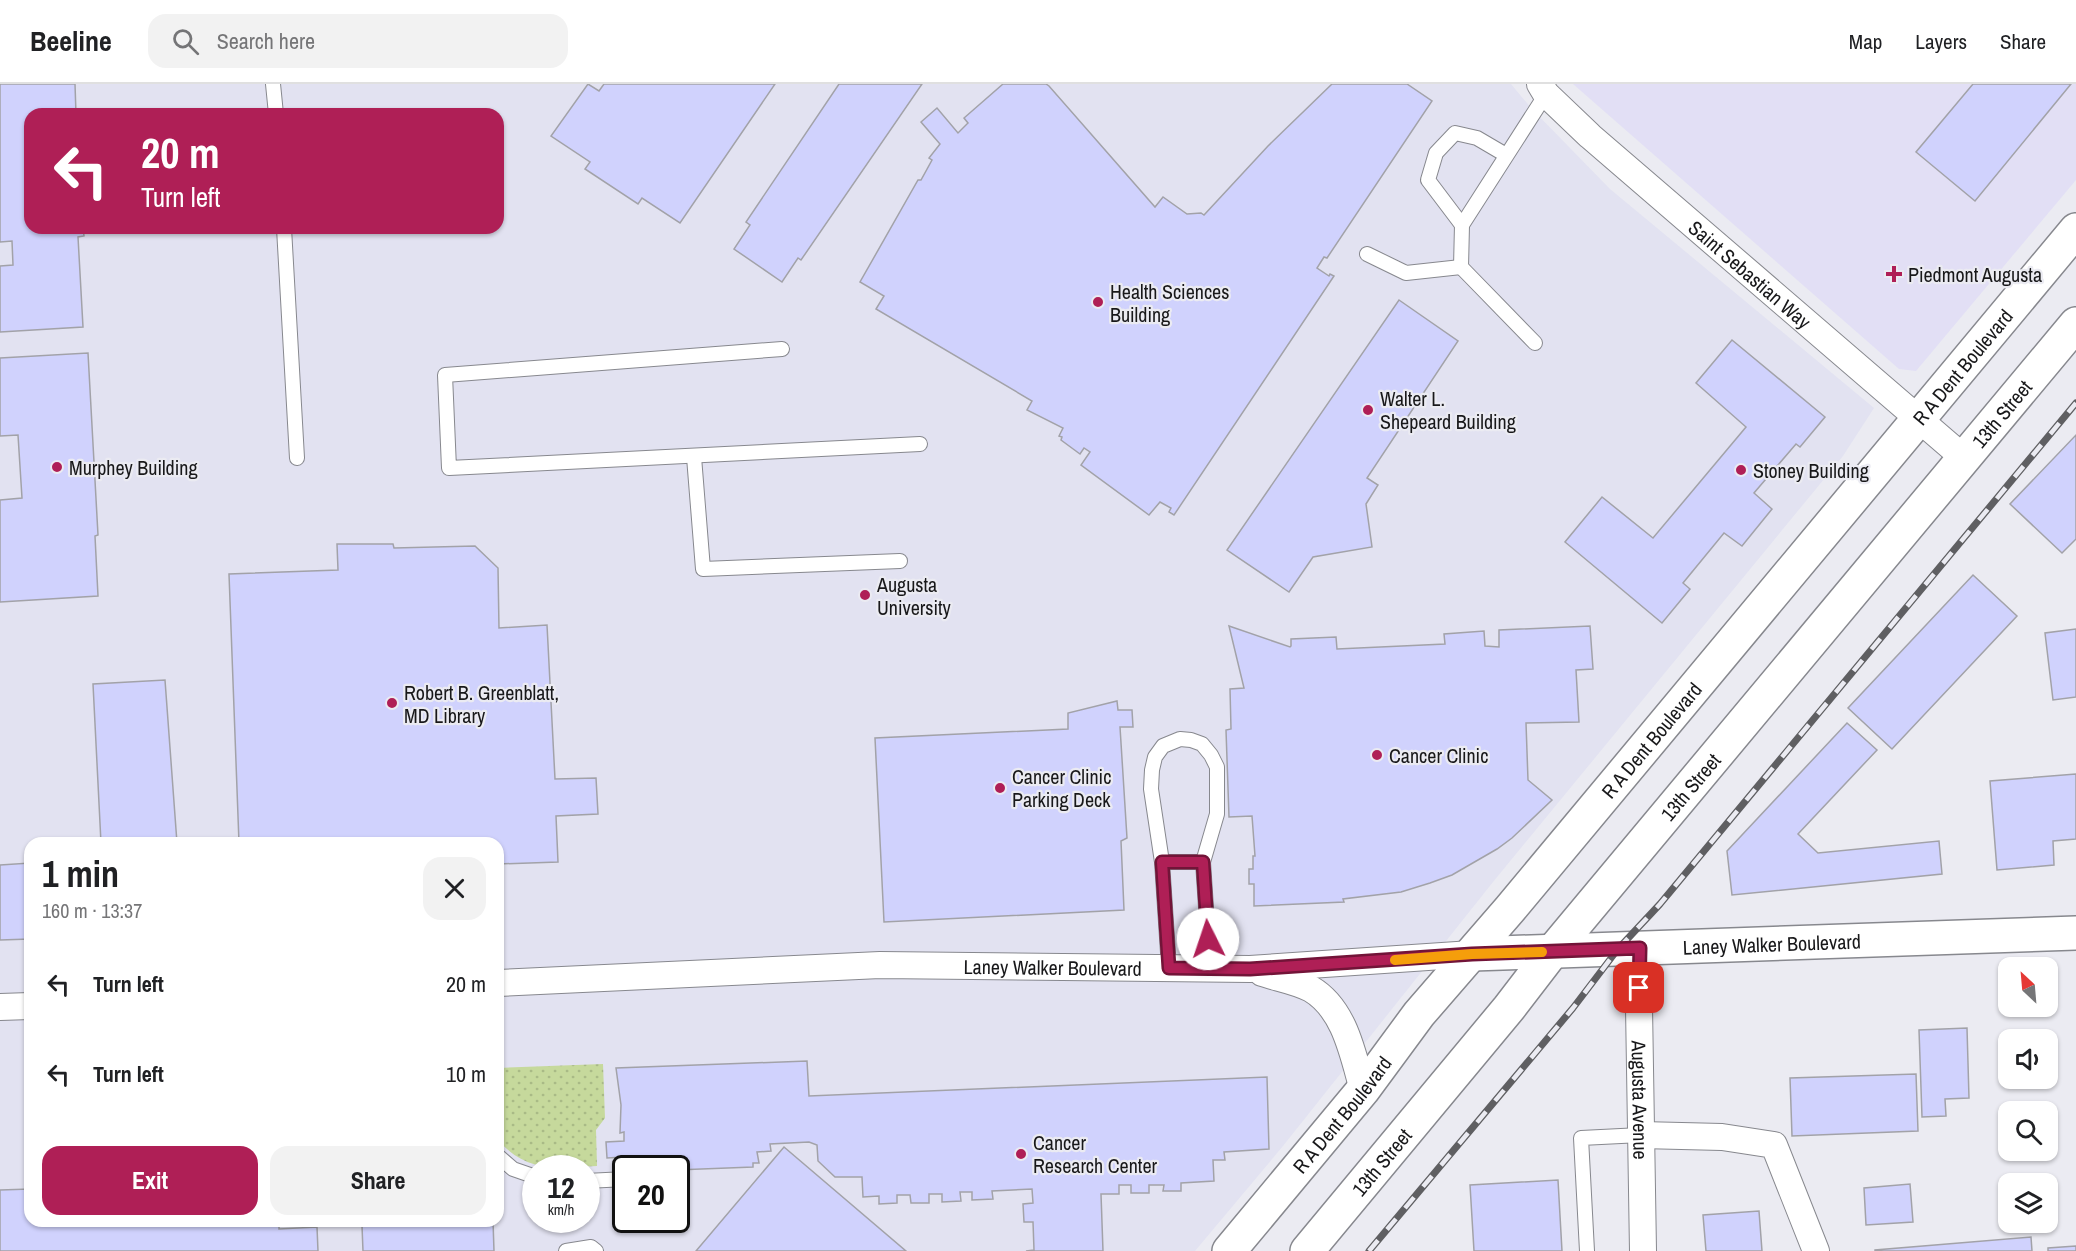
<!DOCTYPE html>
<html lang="en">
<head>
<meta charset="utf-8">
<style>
	body { margin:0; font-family:"Archivo Narrow",sans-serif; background:#f2f2f2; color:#202124; height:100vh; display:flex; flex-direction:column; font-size:22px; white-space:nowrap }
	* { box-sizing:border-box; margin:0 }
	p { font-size:20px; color:#757577 }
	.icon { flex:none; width:33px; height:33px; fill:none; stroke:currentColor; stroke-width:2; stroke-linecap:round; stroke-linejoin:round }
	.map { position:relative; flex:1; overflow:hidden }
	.side { position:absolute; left:24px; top:753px; width:480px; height:390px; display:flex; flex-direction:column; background:#fff; border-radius:18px; box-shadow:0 2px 4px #0004 }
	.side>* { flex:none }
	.top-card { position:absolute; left:24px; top:24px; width:480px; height:126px; border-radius:18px; box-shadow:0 2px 4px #0004; background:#af1f56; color:#fff; overflow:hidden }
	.needle { width:39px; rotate:334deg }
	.fabs { position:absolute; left:1998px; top:873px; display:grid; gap:12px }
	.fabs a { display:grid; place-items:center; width:60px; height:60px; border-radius:12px; background:#fff; box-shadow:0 2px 4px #0004; font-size:30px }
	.speed { position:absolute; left:522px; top:1071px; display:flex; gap:12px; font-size:30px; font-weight:700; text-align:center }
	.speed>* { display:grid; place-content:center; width:78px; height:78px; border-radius:50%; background:#fff; box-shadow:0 2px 4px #0004; line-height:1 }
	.speed small { font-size:15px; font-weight:400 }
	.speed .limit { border:3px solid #111; border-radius:9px; background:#fff; color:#111 }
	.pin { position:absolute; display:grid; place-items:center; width:51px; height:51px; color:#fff; margin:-26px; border-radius:12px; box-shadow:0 3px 9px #0006 }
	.me { position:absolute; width:66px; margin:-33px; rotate:356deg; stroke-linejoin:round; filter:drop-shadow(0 0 4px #0008) }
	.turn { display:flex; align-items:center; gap:21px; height:126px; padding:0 18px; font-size:27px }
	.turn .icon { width:78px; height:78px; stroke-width:2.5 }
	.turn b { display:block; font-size:42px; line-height:51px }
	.round { display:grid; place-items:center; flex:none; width:63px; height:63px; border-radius:18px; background:#f2f2f2 }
	.summary { display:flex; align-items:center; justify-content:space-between; height:102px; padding:0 18px }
	h1 { font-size:36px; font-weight:800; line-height:45px }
	.primary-button { display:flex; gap:12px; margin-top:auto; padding:12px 18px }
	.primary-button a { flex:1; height:69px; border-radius:18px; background:#af1f56; color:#fff; font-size:24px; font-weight:800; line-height:69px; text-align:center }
	.primary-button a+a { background:#f2f2f2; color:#202124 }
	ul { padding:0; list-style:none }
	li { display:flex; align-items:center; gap:18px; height:90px; padding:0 18px }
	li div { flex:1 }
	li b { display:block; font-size:22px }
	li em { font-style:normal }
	header { display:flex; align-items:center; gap:36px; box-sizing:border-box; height:84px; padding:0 30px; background:#fff; border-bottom:2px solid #e0e0e0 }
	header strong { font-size:28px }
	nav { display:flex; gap:33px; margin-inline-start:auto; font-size:21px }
	.search { width:420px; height:54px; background:#f2f2f2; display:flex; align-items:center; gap:15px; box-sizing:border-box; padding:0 21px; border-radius:18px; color:#757577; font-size:22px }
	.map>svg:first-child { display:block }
</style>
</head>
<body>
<header>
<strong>Beeline</strong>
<div class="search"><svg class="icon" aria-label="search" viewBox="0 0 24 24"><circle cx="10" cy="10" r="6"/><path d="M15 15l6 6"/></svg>Search here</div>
<nav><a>Map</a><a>Layers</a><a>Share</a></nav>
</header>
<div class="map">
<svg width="2076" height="1167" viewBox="0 0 2076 1167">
	<defs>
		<pattern id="garden-dots" width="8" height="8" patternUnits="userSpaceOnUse" patternTransform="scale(1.5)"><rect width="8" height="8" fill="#c6d99c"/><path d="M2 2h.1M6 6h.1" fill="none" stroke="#a9ba86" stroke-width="1.8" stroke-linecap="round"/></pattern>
	</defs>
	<rect width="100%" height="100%" fill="#ebebf2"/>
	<!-- built -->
	<path fill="#e2e2f1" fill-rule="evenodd" d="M0,0H1511L1531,24L1610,105L1874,324L1843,372L1493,798L1283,1062L1195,1167H0ZM30,30H498V144H30ZM30,759H498V1137H30ZM536,1084H586V1136H536ZM626,1084H676V1136H626Z"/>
	<!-- medical -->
	<polygon fill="#e2dff5" points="1573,0 2076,0 2076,96 1916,287 1899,285"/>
	<!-- garden -->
	<path fill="url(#garden-dots)" d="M603,980L605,1034L596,1046L597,1082C557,1084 527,1089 498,1056V984Z"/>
	<!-- building -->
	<g fill="#d0d2fd" stroke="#a2a2a8" stroke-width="1.5">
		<polygon points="0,0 75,0 76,30 30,30 30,144 83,144 84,152 78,153 83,243 0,248 0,182 13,181 12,157 0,158"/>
		<polygon points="588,0 599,7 604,0 775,0 680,139 642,114 638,120 585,85 590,78 551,52"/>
		<polygon points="839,0 922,0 801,176 798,174 782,198 734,165 750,141 746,138"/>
		<polygon points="1003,0 1046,0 1049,2 1155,123 1163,113 1187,130 1201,129 1204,131 1268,62 1332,0 1407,0 1432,17 1327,174 1324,173 1317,184 1329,192 1330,190 1334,192 1174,431 1169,428 1171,424 1160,418 1149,431 1081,381 1090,368 1084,364 1080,370 1061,356 1062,353 1059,352 1063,344 1027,326 1032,317 876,225 884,212 860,198 918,96 921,96 932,76 929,74 940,60 921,38 937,24 958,49 968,39 964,34"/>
		<polygon points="1973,0 2071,0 1975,117 1916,68"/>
		<polygon points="1399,216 1458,257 1367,394 1378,401 1366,420 1372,463 1313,473 1289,508 1227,466"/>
		<polygon points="1732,256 1825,333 1800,363 1796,360 1754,409 1772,425 1742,462 1724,449 1683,499 1690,505 1662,539 1565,458 1602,413 1653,454 1746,343 1696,299"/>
		<polygon points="88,269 98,451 95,452 98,512 0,518 0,416 22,414 18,351 0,352 0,274"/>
		<polygon points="2076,351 2076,455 2062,469 2010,420"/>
		<polygon points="337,460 393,460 394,464 475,462 498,484 499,544 547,541 555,695 596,694 598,730 556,732 558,778 498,780 498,759 239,759 229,490 338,486"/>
		<polygon points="1973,491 2017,532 1892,665 1848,624"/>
		<polygon points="1229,542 1290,563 1291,562 1291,555 1336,553 1337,565 1445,560 1444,550 1484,547 1485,562 1499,563 1499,546 1590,542 1593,585 1576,586 1579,638 1526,639 1528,696 1552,716 1512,754 1497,765 1452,791 1430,799 1401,808 1343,815 1344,818 1254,822 1254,800 1249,800 1249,785 1253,785 1253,772 1255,772 1252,732 1229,733 1226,646 1231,645 1230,605 1244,604"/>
		<polygon points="2076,545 2076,613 2053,616 2045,549"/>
		<polygon points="165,596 177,759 101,759 93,600"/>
		<polygon points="1117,617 1118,626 1132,626 1133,643 1120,643 1127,754 1121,757 1124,826 884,838 875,654 1068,645 1068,629"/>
		<polygon points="1847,639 1877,666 1798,750 1818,769 1939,757 1942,790 1732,811 1727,767"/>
		<polygon points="2076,690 2076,755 2053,757 2054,781 1997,786 1990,697"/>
		<polygon points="30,779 30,855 0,856 0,781"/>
		<polygon points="1967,944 1969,1014 1945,1015 1946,1032 1922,1033 1919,946"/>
		<polygon points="807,977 809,1012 1267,993 1269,1065 1224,1068 1225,1076 1213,1076 1214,1097 1181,1099 1181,1107 1163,1107 1164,1101 1149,1101 1149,1109 1131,1109 1131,1101 1119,1101 1119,1110 1101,1110 1103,1167 1026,1167 1034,1166 1033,1138 1024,1138 1023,1120 1033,1119 1032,1105 992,1107 993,1115 972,1116 972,1108 960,1108 961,1117 942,1118 942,1110 929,1110 929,1119 911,1119 910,1111 897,1111 897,1119 879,1120 879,1112 863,1113 862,1093 835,1093 818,1077 817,1061 809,1058 770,1060 771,1067 757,1068 759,1079 753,1079 753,1083 676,1086 676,1084 643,1084 641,1072 607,1074 606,1058 624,1057 624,1048 620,1049 621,1021 616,984"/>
		<polygon points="1916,990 1918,1047 1792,1052 1790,994"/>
		<polygon points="784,1063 906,1167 696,1167"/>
		<polygon points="1558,1096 1562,1167 1474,1167 1470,1101"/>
		<polygon points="1910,1100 1913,1138 1866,1141 1864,1104"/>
		<polygon points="30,1105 30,1137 279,1137 279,1145 317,1143 318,1167 0,1167 0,1106"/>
		<polygon points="1759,1127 1762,1167 1706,1167 1703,1131"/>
		<polygon points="493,1137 494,1167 363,1167 362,1142"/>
		<polygon points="2031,1153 2032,1167 1875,1167 1875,1166"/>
		<polygon points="2076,1162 2076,1167 2048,1167 2048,1164"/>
	</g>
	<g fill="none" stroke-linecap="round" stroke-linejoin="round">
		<defs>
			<g id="lane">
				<polyline points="273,0 276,30"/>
				<polyline points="1462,141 1428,96 1436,69 1455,49 1477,54 1506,71"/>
				<polyline points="284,144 297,374"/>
				<polyline points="1367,170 1406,189 1461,183"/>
				<polyline points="1535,259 1461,183 1462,141 1546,10"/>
				<polyline points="782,265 445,291 449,384 920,360"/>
				<polyline points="694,373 703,485 900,477"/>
				<polyline points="1162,778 1203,778"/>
				<polyline points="1169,884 1162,778 1151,705 1152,686 1155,673 1163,662 1180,655 1191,656 1202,660 1211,671 1217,683 1217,730 1203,778 1210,884"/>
				<polyline points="498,1072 513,1085 536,1093"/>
				<polyline points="586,1097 626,1095"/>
				<polyline points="566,1167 591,1163 596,1167"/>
				<polyline points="1587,1167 1581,1054 1641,1051"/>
			</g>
			<g id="street">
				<path id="s1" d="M1540,0L1546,10L1590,52L1964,374"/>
				<path id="s2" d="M1640,864L1639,923L1643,1167"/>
				<path d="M1262,889C1277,894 1296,897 1311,905C1345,925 1353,971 1363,1006"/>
				<path id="s3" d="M498,899L880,881L1250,885L1472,870"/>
				<polyline points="0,923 30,922"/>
				<polyline points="1641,1051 1722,1053 1774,1061 1816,1167"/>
			</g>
			<g id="secondary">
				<path id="s4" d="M1472,870L2076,849"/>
				<path id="s5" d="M1229,1167L1363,1006L1419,930L1510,825L2076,146"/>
				<path id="s6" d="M1307,1167L1509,924L1552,868L2076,240"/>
			</g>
		</defs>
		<!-- lane casing -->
		<use href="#lane" stroke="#87888e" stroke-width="16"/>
		<!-- street casing -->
		<use href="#street" stroke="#87888e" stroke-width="28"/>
		<!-- secondary casing -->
		<use href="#secondary" stroke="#87888e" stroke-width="36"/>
		<!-- lane -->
		<use href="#lane" stroke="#fff" stroke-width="14"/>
		<!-- street -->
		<use href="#street" stroke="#fff" stroke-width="26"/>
		<!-- secondary -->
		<use href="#secondary" stroke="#fff" stroke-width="33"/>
		<defs>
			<polyline id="rail" points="1369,1167 1573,924 1618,865 1660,820 2076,319"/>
		</defs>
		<!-- rail casing -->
		<use href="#rail" stroke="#5f5f62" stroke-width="7"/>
		<!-- rail -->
		<use href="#rail" stroke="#ebebf2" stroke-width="4.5" stroke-dasharray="14" stroke-linecap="butt"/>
	</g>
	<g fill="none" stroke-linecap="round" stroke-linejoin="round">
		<defs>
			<polyline id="route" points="1208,855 1203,778 1162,778 1169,884 1250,885 1472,870 1640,864 1639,904"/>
		</defs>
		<!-- route casing -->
		<use href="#route" stroke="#721438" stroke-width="15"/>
		<!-- route -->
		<use href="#route" stroke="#af1f56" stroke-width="10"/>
		<!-- slow -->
		<polyline stroke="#f59e0b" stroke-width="10" points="1395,876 1472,870 1542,868"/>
	</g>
	<!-- markers -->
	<g fill="#af1f56" stroke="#ebebf2" stroke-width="2">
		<path d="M1891 181h6v6h6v6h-6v6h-6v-6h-6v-6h6z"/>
		<circle cx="1098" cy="218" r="6"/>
		<circle cx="1368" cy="326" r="6"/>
		<circle cx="57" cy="383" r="6"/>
		<circle cx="1741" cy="386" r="6"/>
		<circle cx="865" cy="511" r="6"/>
		<circle cx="392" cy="619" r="6"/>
		<circle cx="1377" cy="671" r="6"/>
		<circle cx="1000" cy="704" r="6"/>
		<circle cx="1021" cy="1070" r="6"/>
	</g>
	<g text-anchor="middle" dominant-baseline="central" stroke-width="4.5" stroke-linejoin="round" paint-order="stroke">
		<!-- street labels -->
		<g font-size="20" fill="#18181a" stroke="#ebebf2">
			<text stroke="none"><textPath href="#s1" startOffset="284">Saint Sebastian Way</textPath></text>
			<text stroke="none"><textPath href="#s5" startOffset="1149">R A Dent Boulevard</textPath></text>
			<text stroke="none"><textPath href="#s6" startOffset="1088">13th Street</textPath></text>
			<text stroke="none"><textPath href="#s5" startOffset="663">R A Dent Boulevard</textPath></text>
			<text stroke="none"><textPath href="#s6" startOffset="602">13th Street</textPath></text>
			<text stroke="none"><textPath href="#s4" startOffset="300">Laney Walker Boulevard</textPath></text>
			<text stroke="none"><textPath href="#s3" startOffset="555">Laney Walker Boulevard</textPath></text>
			<text stroke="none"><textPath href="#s2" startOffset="152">Augusta Avenue</textPath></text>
			<text stroke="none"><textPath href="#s5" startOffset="177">R A Dent Boulevard</textPath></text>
			<text stroke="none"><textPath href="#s6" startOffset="116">13th Street</textPath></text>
		</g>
		<!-- poi labels -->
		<g font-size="20" fill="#18181a" stroke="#ebebf2" text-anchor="start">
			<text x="1908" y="190">Piedmont Augusta</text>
			<text x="1110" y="207">Health Sciences<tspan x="1110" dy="23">Building</tspan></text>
			<text x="1380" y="314">Walter L.<tspan x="1380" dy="23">Shepeard Building</tspan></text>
			<text x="69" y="383">Murphey Building</text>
			<text x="1753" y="386">Stoney Building</text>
			<text x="877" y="500">Augusta<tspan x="877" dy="23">University</tspan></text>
			<text x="404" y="608">Robert B. Greenblatt,<tspan x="404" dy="23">MD Library</tspan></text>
			<text x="1389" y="671">Cancer Clinic</text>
			<text x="1012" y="692">Cancer Clinic<tspan x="1012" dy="23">Parking Deck</tspan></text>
			<text x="1033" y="1058">Cancer<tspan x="1033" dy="23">Research Center</tspan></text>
		</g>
	</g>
</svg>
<div class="fabs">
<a><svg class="needle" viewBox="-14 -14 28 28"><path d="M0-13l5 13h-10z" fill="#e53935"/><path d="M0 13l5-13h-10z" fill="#757577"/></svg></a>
<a><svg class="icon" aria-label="sound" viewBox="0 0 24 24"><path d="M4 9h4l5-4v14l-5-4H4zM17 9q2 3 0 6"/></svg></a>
<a><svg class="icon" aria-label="search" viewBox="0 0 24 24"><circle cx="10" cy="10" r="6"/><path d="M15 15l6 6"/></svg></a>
<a><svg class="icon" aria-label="layers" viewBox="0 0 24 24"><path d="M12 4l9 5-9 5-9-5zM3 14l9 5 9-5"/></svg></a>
</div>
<div class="speed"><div>12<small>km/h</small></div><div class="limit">20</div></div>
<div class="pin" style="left:1639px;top:904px;background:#d93025"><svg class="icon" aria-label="arrive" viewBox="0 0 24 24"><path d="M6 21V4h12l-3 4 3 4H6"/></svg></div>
<svg class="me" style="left:1208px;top:855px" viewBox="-20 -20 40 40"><circle r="19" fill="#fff"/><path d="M0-13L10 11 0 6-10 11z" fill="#af1f56"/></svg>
<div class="top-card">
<div class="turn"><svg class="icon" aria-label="left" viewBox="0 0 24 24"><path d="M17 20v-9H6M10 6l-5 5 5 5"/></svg><div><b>20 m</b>Turn left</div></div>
</div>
<section class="side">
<div class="summary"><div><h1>1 min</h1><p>160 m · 13:37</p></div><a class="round"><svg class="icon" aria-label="close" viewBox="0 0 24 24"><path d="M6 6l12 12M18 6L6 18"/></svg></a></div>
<ul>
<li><svg class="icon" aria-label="left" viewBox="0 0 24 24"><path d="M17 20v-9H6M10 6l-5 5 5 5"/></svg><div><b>Turn left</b></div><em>20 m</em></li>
<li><svg class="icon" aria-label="left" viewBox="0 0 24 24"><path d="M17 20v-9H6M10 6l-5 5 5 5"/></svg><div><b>Turn left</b></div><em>10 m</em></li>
</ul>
<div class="primary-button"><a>Exit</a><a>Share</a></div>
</section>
</div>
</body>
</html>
